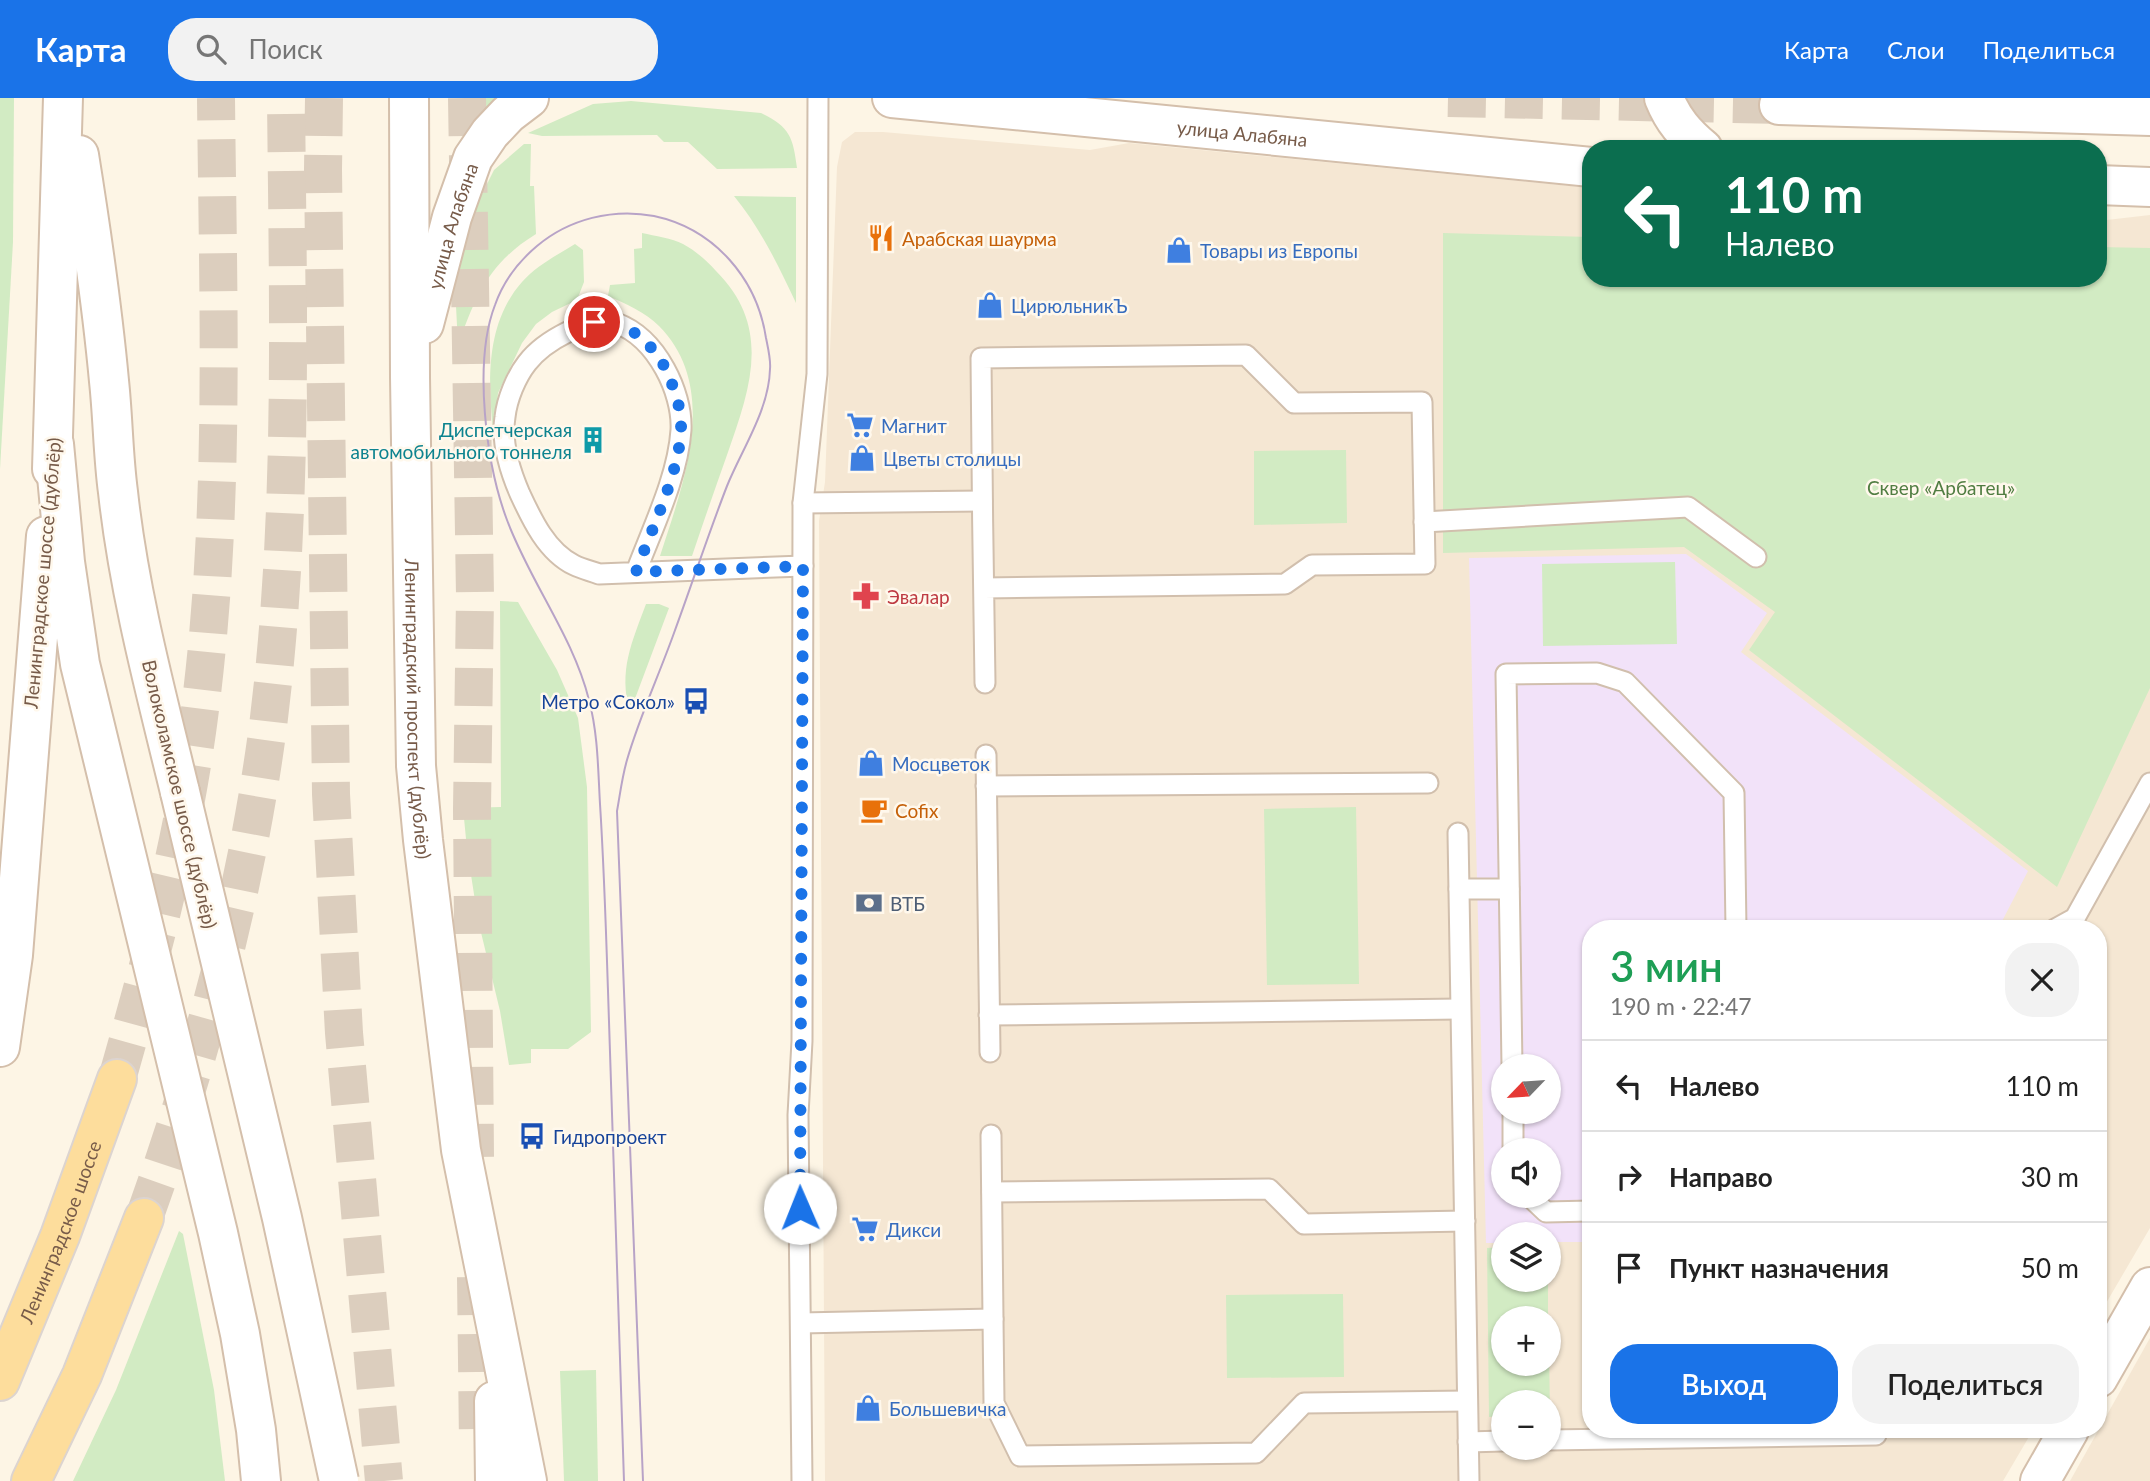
<!DOCTYPE html>
<html lang="ru">
<head>
<meta charset="utf-8">
<style>
	body { margin:0; font-family:Lato,sans-serif; background:#f2f2f2; color:#222; height:100vh; display:flex; flex-direction:column; font-size:26px; white-space:nowrap }
	* { box-sizing:border-box; margin:0 }
	p { font-size:23px; color:#767676 }
	.icon { flex:none; width:38px; height:38px; fill:none; stroke:currentColor; stroke-width:2; stroke-linecap:round; stroke-linejoin:round }
	.map { position:relative; flex:1; overflow:hidden }
	.sheet { position:absolute; left:1582px; top:822px; width:525px; height:518px; display:flex; flex-direction:column; background:#fff; border-radius:28px; box-shadow:0 2px 5px #0004 }
	.sheet>* { flex:none }
	.banner { position:absolute; left:1582px; top:42px; width:525px; height:147px; border-radius:28px; box-shadow:0 2px 5px #0004; background:#0b6e4f; color:#fff; overflow:hidden }
	.needle { width:46px; rotate:245deg }
	.fabs { position:absolute; left:1491px; top:956px; display:grid; gap:14px }
	.fabs a { display:grid; place-items:center; width:70px; height:70px; border-radius:50%; background:#fff; box-shadow:0 2px 5px #0004; font-size:35px }
	.pin { position:absolute; display:grid; place-items:center; width:60px; height:60px; color:#fff; margin:-30px; border:4px solid #fff; border-radius:50%; box-shadow:0 2px 7px #0007 }
	.me { position:absolute; width:77px; margin:-38px; rotate:359deg; stroke-linejoin:round; filter:drop-shadow(0 0 5px #0008) }
	.turn { display:flex; align-items:center; gap:24px; height:147px; padding:0 28px; font-size:32px }
	.turn .icon { width:91px; height:91px; stroke-width:2.5 }
	.turn b { display:block; font-size:49px; line-height:60px }
	.round { display:grid; place-items:center; flex:none; width:74px; height:74px; border-radius:28px; background:#f2f2f2 }
	.summary { display:flex; align-items:center; justify-content:space-between; height:119px; padding:0 28px }
	h1 { font-size:42px; font-weight:600; line-height:52px; color:#1e9e55 }
	.primary-button { display:flex; gap:14px; margin-top:auto; padding:14px 28px }
	.primary-button a { flex:1; height:80px; border-radius:28px; background:#1a73e8; color:#fff; font-size:28px; font-weight:600; line-height:80px; text-align:center }
	.primary-button a+a { background:#f2f2f2; color:#222 }
	ul { padding:0; list-style:none }
	li { display:flex; align-items:center; gap:21px; height:91px; padding:0 28px; border-top:2px solid #e0e0e0 }
	li div { flex:1 }
	li b { display:block; font-size:26px }
	li em { font-style:normal }
	header { display:flex; align-items:center; gap:42px; box-sizing:border-box; height:98px; padding:0 35px; background:#1a73e8; color:#fff }
	header strong { font-size:33px }
	nav { display:flex; gap:38px; margin-inline-start:auto; font-size:24px }
	.search { width:490px; height:63px; background:#f2f2f2; display:flex; align-items:center; gap:18px; box-sizing:border-box; padding:0 24px; border-radius:28px; color:#767676; font-size:26px }
	.map>svg:first-child { display:block }
</style>
</head>
<body>
<header>
<strong>Карта</strong>
<div class="search"><svg class="icon" aria-label="search" viewBox="0 0 24 24"><circle cx="10" cy="10" r="6"/><path d="M15 15l6 6"/></svg>Поиск</div>
<nav><a>Карта</a><a>Слои</a><a>Поделиться</a></nav>
</header>
<div class="map">
<svg width="2150" height="1383" viewBox="0 0 2150 1383">
	<rect width="100%" height="100%" fill="#fdf5e5"/>
	<!-- residential -->
	<g fill="#f5e7d3" fill-rule="evenodd">
		<path d="M855,34H883L1090,52L1129,45L1591,90V180H2098V123L2150,117V1130L2098,1219V831H1591V1332H2033L2003,1383H825L819,423L825,384L837,69L842,44ZM1503,968H1549V1013H1503ZM1503,1052H1549V1097H1503ZM1503,1136H1549V1181H1503ZM1503,1220H1549V1265H1503ZM1503,1304H1549V1349H1503Z"/>
		<polygon points="2150,1240 2150,1383 2070,1383"/>
	</g>
	<!-- education -->
	<path fill="#f2e2f9" fill-rule="evenodd" d="M1686,456L1767,515L1741,554L2028,773L1998,831H1591V1144H1549V1136H1503V1145H1486L1469,460ZM1503,968H1549V1013H1503ZM1503,1052H1549V1097H1503Z"/>
	<!-- green -->
	<g fill="#d2ebc3">
		<polygon points="0,0 14,0 13,144 0,371"/>
		<polygon points="470,0 502,0 472,28"/>
		<path d="M631,3L761,15C790,29 793,39 797,70L717,71L688,44H664L657,37L542,38L528,35L593,6Z"/>
		<path d="M524,46H531L530,88H534L536,136C489,165 476,197 458,247L454,169L472,116L494,72Z"/>
		<path d="M734,98L796,99V205C778,167 761,131 734,98Z"/>
		<path d="M642,135C655,138 672,140 683,146C696,153 707,163 716,173C773,230 750,291 727,357C715,391 703,425 692,458H660C683,386 721,291 659,228C645,214 626,206 608,198L610,187L635,185L634,151L642,150Z"/>
		<polygon points="1443,135 1591,139 1591,180 2098,180 2098,149 2150,150 2150,590 2057,789 1749,552 1775,514 1684,449 1443,455"/>
		<path d="M575,146L583,152L584,184L577,202L552,214L536,226L522,245L498,295L494,341C488,288 484,227 522,184C536,168 557,157 575,146Z"/>
		<polygon points="1346,352 1347,425 1254,427 1254,353"/>
		<polygon points="1675,464 1677,546 1543,548 1542,466"/>
		<polygon points="500,503 518,504 557,572 578,620 587,689 591,934 568,951 531,951 531,965 509,967 500,913 478,822 467,751 463,710 501,709"/>
		<path d="M646,506H659L669,510L630,614C618,573 632,544 646,506Z"/>
		<polygon points="1356,709 1359,886 1267,887 1264,711"/>
		<polygon points="179,1133 183,1136 214,1292 225,1383 73,1383 116,1292"/>
		<polygon points="1503,1149 1503,1181 1548,1181 1548,1220 1503,1220 1503,1265 1549,1265 1549,1248 1550,1318 1549,1304 1503,1304 1503,1318 1489,1319 1487,1150"/>
		<polygon points="1343,1196 1344,1279 1227,1280 1226,1197"/>
		<polygon points="596,1272 598,1383 564,1383 560,1273"/>
	</g>
	<g fill="none" stroke-linecap="round" stroke-linejoin="round">
		<!-- secondary-tunnel -->
		<polyline stroke="#dccebe" stroke-width="38" stroke-dasharray="38 19" stroke-linecap="butt" points="1448,0 1779,7"/>
		<!-- primary-tunnel -->
		<g stroke="#dccebe" stroke-width="38" stroke-dasharray="38 19" stroke-linecap="butt">
			<polyline points="324,0 323,72 331,696 344,935 384,1383"/>
			<polyline points="467,0 475,498 472,712 475,1059"/>
			<path d="M117,981C151,861 183,743 199,619C226,415 218,206 216,0"/>
			<path d="M144,1120C201,961 246,795 268,628C294,420 288,209 286,0"/>
			<polyline points="476,1179 478,1346"/>
		</g>
		<defs>
			<g id="lane">
				<polyline points="803,405 982,403"/>
				<polyline points="1424,424 1688,409 1756,459"/>
				<path d="M636,474C652,431 678,379 681,332C682,312 675,289 665,271C654,251 638,233 616,225C589,217 543,244 527,265C516,279 507,301 505,319C501,344 510,373 520,396C532,422 547,454 574,467C582,471 591,473 599,476L803,468"/>
				<path d="M984,490L1285,486L1312,467L1425,466L1422,304L1294,305L1246,257L981,260C982,368 983,477 985,585"/>
				<polyline points="986,657 990,954"/>
				<polyline points="986,688 1428,685"/>
				<polyline points="1458,735 1469,1383"/>
				<polyline points="1459,791 1509,791"/>
				<polyline points="2055,831 2075,820 2150,685"/>
				<polyline points="989,917 1460,911"/>
				<polyline points="1512,968 1506,576 1597,575 1625,584 1734,695 1736,831"/>
				<polyline points="1513,1013 1513,1052"/>
				<polyline points="991,1037 993,1221"/>
				<polyline points="992,1094 1269,1091 1304,1126 1465,1123"/>
				<polyline points="1528,1097 1546,1114 1591,1113"/>
				<polyline points="801,1225 993,1221 994,1305 1020,1358 1256,1355 1304,1305 1467,1303"/>
				<polyline points="1549,1342 1876,1337"/>
				<polyline points="1468,1344 1503,1343"/>
				<polyline points="802,1383 798,1017 802,943 803,405 817,276 818,0"/>
			</g>
			<g id="secondary">
				<path id="s1" d="M409,0L410,279L416,668L423,742L461,1052L527,1383"/>
				<path id="s2" d="M892,0L1591,69"/>
				<path d="M1664,0C1673,22 1685,36 1703,51"/>
				<polyline points="1779,7 2150,18"/>
				<path d="M79,57C91,132 102,207 109,283C113,320 113,357 118,394C129,495 156,595 180,694"/>
				<polyline points="2098,87 2150,89"/>
				<path id="s3" d="M424,226L452,119L473,60L490,35L508,16L529,0"/>
				<polyline points="54,346 65,464 80,566 218,1135 240,1236 256,1332 261,1383"/>
				<polyline points="52,371 63,0"/>
				<polyline points="0,949 13,857 46,438"/>
				<polyline points="2098,1280 2150,1189"/>
				<polyline points="494,1303 495,1383"/>
				<polyline points="2040,1383 2069,1332"/>
			</g>
			<g id="primary">
				<path id="s4" d="M0,1283L60,1138L117,981"/>
				<polyline points="31,1383 82,1277 144,1120"/>
			</g>
		</defs>
		<!-- lane casing -->
		<use href="#lane" stroke="#d1bfad" stroke-width="23"/>
		<!-- secondary casing -->
		<use href="#secondary" stroke="#d4bfab" stroke-width="42"/>
		<!-- primary casing -->
		<use href="#primary" stroke="#dcd4d0" stroke-width="42"/>
		<!-- lane -->
		<use href="#lane" stroke="#fff" stroke-width="19"/>
		<!-- secondary -->
		<use href="#secondary" stroke="#fff" stroke-width="38"/>
		<!-- primary -->
		<use href="#primary" stroke="#fddd9c" stroke-width="38"/>
		<!-- tram -->
		<path stroke="#b8a3c7" stroke-width="2" d="M624,1383C619,1220 613,1056 608,893C606,831 604,768 600,706C598,671 598,636 589,602C573,538 530,484 507,422C486,366 473,264 495,207C503,184 518,164 537,148C569,121 613,110 654,118C715,131 757,181 766,240C768,250 771,262 770,271C769,312 742,351 727,388C708,437 692,486 674,535C659,577 639,620 627,662C622,679 620,697 617,713L643,1383"/>
		<defs>
			<polyline id="secondary-bridge" points="180,694 282,1120 339,1383"/>
		</defs>
		<!-- secondary-bridge casing -->
		<use href="#secondary-bridge" stroke="#d4bfab" stroke-width="42" stroke-linecap="butt"/>
		<!-- secondary-bridge -->
		<use href="#secondary-bridge" stroke="#fff" stroke-width="38"/>
	</g>
	<g fill="none" stroke-linecap="round" stroke-linejoin="round">
		<!-- route -->
		<path stroke="#1a73e8" stroke-width="12" stroke-dasharray="0 21.6" d="M594,224C600,224 609,223 615,225C635,231 653,249 663,266C673,286 682,309 681,332C679,376 651,432 636,474L803,468L800,1110"/>
	</g>
	<!-- icons -->
	<defs>
		<symbol id="restaurant-bare" viewBox="-9 -9 18 18"><path d="M-5-6h1v4h1v-4h1v4h1v-4h1v5L-1.5 .5V6h-2V.5L-5-1ZM5-6V6H3V1.5H1.5Q1.5-4 5-6Z" fill="#e8710a" stroke="#fff8ec" stroke-width="2.5" paint-order="stroke"/></symbol>
		<symbol id="shop-bare" viewBox="-9 -9 18 18"><path d="M-5-2.5h2.3a2.7 3.5 0 0 1 5.4 0H5L5.5 6h-11ZM-1.5-2.5h3a1.5 2.3 0 0 0-3 0Z" fill="#3f7fe0" stroke="#fff8ec" stroke-width="2.5" paint-order="stroke"/></symbol>
		<symbol id="supermarket-bare" viewBox="-9 -9 18 18"><path d="M-6-5.5h2.5l.6 2H6L4.5 2H-2.5L-4.4-4H-6ZM-1.5 3.2a1.3 1.3 0 1 0 .1 0ZM3 3.2a1.3 1.3 0 1 0 .1 0Z" fill="#3f7fe0" stroke="#fff8ec" stroke-width="2.5" paint-order="stroke"/></symbol>
		<symbol id="building-bare" viewBox="-9 -9 18 18"><path d="M-4-6H4V6H1V3H-1V6H-4ZM-2.5-4.3h1.7v1.8h-1.7ZM.8-4.3h1.7v1.8H.8ZM-2.5-1h1.7V.8h-1.7ZM.8-1h1.7V.8H.8Z" fill="#0f9aa8" stroke="#fff8ec" stroke-width="2.5" paint-order="stroke"/></symbol>
		<symbol id="pharmacy-bare" viewBox="-9 -9 18 18"><path d="M-2-6h4v4h4v4h-4v4h-4v-4h-4v-4h4Z" fill="#e0444e" stroke="#fff8ec" stroke-width="2.5" paint-order="stroke"/></symbol>
		<symbol id="bus-bare" viewBox="-9 -9 18 18"><path d="M-5-6H5V4H4V6H2V4H-2V6H-4V4H-5ZM-3.5-4V0h7V-4ZM-3.5 1.2v1.5H-2V1.2ZM2 1.2v1.5H3.5V1.2Z" fill="#1a4fb4" stroke="#fff8ec" stroke-width="2.5" paint-order="stroke"/></symbol>
		<symbol id="cafe-bare" viewBox="-9 -9 18 18"><path d="M-5.5-4.5H6V0H3Q3 3.5 0 3.5H-2.5Q-5.5 3.5-5.5 0ZM3-3.2v2h1.7v-2ZM-6 4.5H4V6H-6Z" fill="#e8710a" stroke="#fff8ec" stroke-width="2.5" paint-order="stroke"/></symbol>
		<symbol id="bank-bare" viewBox="-9 -9 18 18"><path d="M-6-4H6V4H-6ZM0-2.3a2.3 2.3 0 1 0 0 4.6a2.3 2.3 0 1 0 0-4.6Z" fill="#5c6f8a" stroke="#fff8ec" stroke-width="2.5" paint-order="stroke"/></symbol>
	</defs>
	<g fill-rule="evenodd">
		<use href="#restaurant-bare" x="862" y="121" width="38" height="38"/>
		<use href="#shop-bare" x="1160" y="133" width="38" height="38"/>
		<use href="#shop-bare" x="971" y="188" width="38" height="38"/>
		<use href="#supermarket-bare" x="841" y="308" width="38" height="38"/>
		<use href="#building-bare" x="574" y="323" width="38" height="38"/>
		<use href="#shop-bare" x="843" y="341" width="38" height="38"/>
		<use href="#pharmacy-bare" x="847" y="479" width="38" height="38"/>
		<use href="#bus-bare" x="677" y="584" width="38" height="38"/>
		<use href="#shop-bare" x="852" y="646" width="38" height="38"/>
		<use href="#cafe-bare" x="855" y="693" width="38" height="38"/>
		<use href="#bank-bare" x="850" y="786" width="38" height="38"/>
		<use href="#bus-bare" x="513" y="1019" width="38" height="38"/>
		<use href="#supermarket-bare" x="846" y="1112" width="38" height="38"/>
		<use href="#shop-bare" x="849" y="1291" width="38" height="38"/>
	</g>
	<g text-anchor="middle" dominant-baseline="central" stroke-width="5" stroke-linejoin="round" paint-order="stroke">
		<!-- street labels -->
		<g font-size="19" fill="#775b49" stroke="#fff8ec">
			<text stroke="none"><textPath href="#s2" startOffset="352">улица Алабяна</textPath></text>
			<text stroke="none"><textPath href="#s3" startOffset="102">улица Алабяна</textPath></text>
			<text transform="translate(42 475) rotate(-85)">Ленинградское шоссе (дублёр)</text>
			<text stroke="none"><textPath href="#s1" startOffset="611">Ленинградский проспект (дублёр)</textPath></text>
			<text transform="translate(180 696) rotate(77)">Волоколамское шоссе (дублёр)</text>
			<text stroke="none"><textPath href="#s4" startOffset="161">Ленинградское шоссе</textPath></text>
		</g>
		<!-- food labels -->
		<g font-size="19" fill="#c56008" stroke="#fff8ec" text-anchor="start">
			<text x="902" y="140">Арабская шаурма</text>
			<text x="895" y="712">Cofix</text>
		</g>
		<!-- shop labels -->
		<g font-size="19" fill="#366cbe" stroke="#fff8ec" text-anchor="start">
			<text x="1200" y="152">Товары из Европы</text>
			<text x="1011" y="207">ЦирюльникЪ</text>
			<text x="881" y="327">Магнит</text>
			<text x="883" y="360">Цветы столицы</text>
			<text x="892" y="665">Мосцветок</text>
			<text x="886" y="1131">Дикси</text>
			<text x="889" y="1310">Большевичка</text>
		</g>
		<!-- culture labels -->
		<g font-size="19" fill="#0d838f" stroke="#fff8ec" text-anchor="end">
			<text x="572" y="331">Диспетчерская<tspan x="572" dy="22">автомобильного тоннеля</tspan></text>
		</g>
		<!-- park labels -->
		<g font-size="19" fill="#507d41" stroke="#fff8ec">
			<text x="1941" y="389">Сквер «Арбатец»</text>
		</g>
		<!-- health labels -->
		<g font-size="19" fill="#be3a42" stroke="#fff8ec" text-anchor="start">
			<text x="887" y="498">Эвалар</text>
		</g>
		<!-- transit labels -->
		<g font-size="19" fill="#164399" stroke="#fff8ec" text-anchor="end">
			<text x="675" y="603">Метро «Сокол»</text>
			<text x="553" y="1038" text-anchor="start">Гидропроект</text>
		</g>
		<!-- service labels -->
		<g font-size="19" fill="#4e5e75" stroke="#fff8ec" text-anchor="start">
			<text x="890" y="805">ВТБ</text>
		</g>
	</g>
</svg>
<div class="fabs">
<a><svg class="needle" viewBox="-14 -14 28 28"><path d="M0-13l5 13h-10z" fill="#e53935"/><path d="M0 13l5-13h-10z" fill="#767676"/></svg></a>
<a><svg class="icon" aria-label="sound" viewBox="0 0 24 24"><path d="M4 9h4l5-4v14l-5-4H4zM17 9q2 3 0 6"/></svg></a>
<a><svg class="icon" aria-label="layers" viewBox="0 0 24 24"><path d="M12 4l9 5-9 5-9-5zM3 14l9 5 9-5"/></svg></a>
<a>+</a>
<a>−</a>
</div>
<div class="pin" style="left:594px;top:224px;background:#d93025"><svg class="icon" aria-label="arrive" viewBox="0 0 24 24"><path d="M6 21V4h12l-3 4 3 4H6"/></svg></div>
<svg class="me" style="left:800px;top:1110px" viewBox="-20 -20 40 40"><circle r="19" fill="#fff"/><path d="M0-13L10 11 0 6-10 11z" fill="#1a73e8"/></svg>
<div class="banner">
<div class="turn"><svg class="icon" aria-label="left" viewBox="0 0 24 24"><path d="M17 20v-9H6M10 6l-5 5 5 5"/></svg><div><b>110 m</b>Налево</div></div>
</div>
<section class="sheet">
<div class="summary"><div><h1>3 мин</h1><p>190 m · 22:47</p></div><a class="round"><svg class="icon" aria-label="close" viewBox="0 0 24 24"><path d="M6 6l12 12M18 6L6 18"/></svg></a></div>
<ul>
<li><svg class="icon" aria-label="left" viewBox="0 0 24 24"><path d="M17 20v-9H6M10 6l-5 5 5 5"/></svg><div><b>Налево</b></div><em>110 m</em></li>
<li><svg class="icon" aria-label="right" viewBox="0 0 24 24"><path d="M7 20v-9h11M14 6l5 5-5 5"/></svg><div><b>Направо</b></div><em>30 m</em></li>
<li><svg class="icon" aria-label="arrive" viewBox="0 0 24 24"><path d="M6 21V4h12l-3 4 3 4H6"/></svg><div><b>Пункт назначения</b></div><em>50 m</em></li>
</ul>
<div class="primary-button"><a>Выход</a><a>Поделиться</a></div>
</section>
</div>
</body>
</html>
